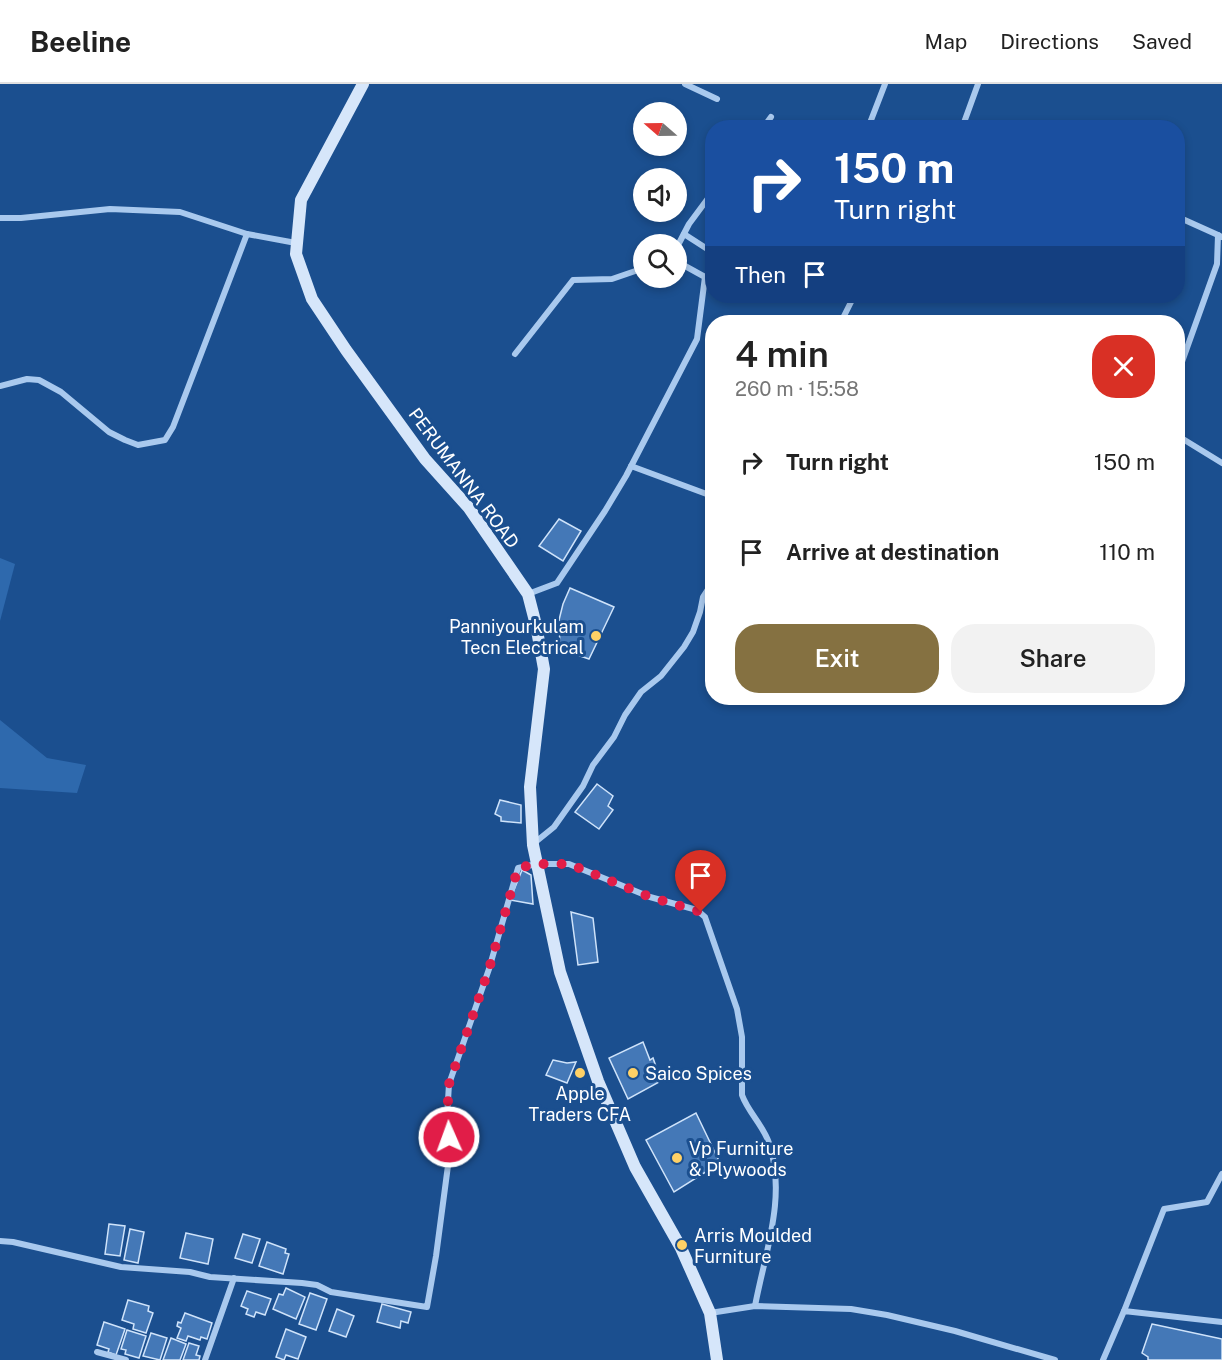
<!DOCTYPE html>
<html lang="en">
<head>
<meta charset="utf-8">
<style>
	body { margin:0; font-family:"Public Sans",sans-serif; background:#f2f2f2; color:#222; height:100vh; display:flex; flex-direction:column; font-size:22px; white-space:nowrap }
	* { box-sizing:border-box; margin:0 }
	p { font-size:20px; color:#767676 }
	.icon { flex:none; width:33px; height:33px; fill:none; stroke:currentColor; stroke-width:2; stroke-linecap:round; stroke-linejoin:round }
	.map { position:relative; flex:1; overflow:hidden }
	.drawer { position:absolute; left:705px; top:231px; width:480px; height:390px; display:flex; flex-direction:column; background:#fff; border-radius:24px; box-shadow:0 3px 9px #0003 }
	.drawer>* { flex:none }
	.hud { position:absolute; left:705px; top:36px; width:480px; height:183px; border-radius:24px; box-shadow:0 3px 9px #0003; background:#1a4fa0; color:#fff; overflow:hidden }
	.needle { width:39px; rotate:290deg }
	.buttons { position:absolute; left:633px; top:18px; display:grid; gap:12px }
	.buttons a { display:grid; place-items:center; width:54px; height:54px; border-radius:50%; background:#fff; box-shadow:0 3px 9px #0003; font-size:30px }
	.pin { position:absolute; display:grid; place-items:center; width:51px; height:51px; color:#fff; margin:-62px -26px; border-radius:50% 50% 50% 0; rotate:-45deg; box-shadow:0 0 6px #0007 }
	.pin .icon { rotate:45deg }
	.me { position:absolute; width:66px; margin:-33px; rotate:358deg; stroke-linejoin:round; filter:drop-shadow(0 0 4px #0008) }
	.turn { display:flex; align-items:center; gap:21px; height:126px; padding:0 30px; font-size:27px }
	.turn .icon { width:78px; height:78px; stroke-width:2.5 }
	.turn b { display:block; font-size:42px; line-height:51px }
	.then { display:flex; align-items:center; height:57px; padding:0 30px; background:#0003; gap:12px; font-size:22px }
	.round { display:grid; place-items:center; flex:none; width:63px; height:63px; border-radius:24px; background:#f2f2f2 }
	.headline { display:flex; align-items:center; justify-content:space-between; height:102px; padding:0 30px }
	h1 { font-size:36px; font-weight:600; line-height:45px }
	.action { display:flex; gap:12px; margin-top:auto; padding:12px 30px }
	.action a { flex:1; height:69px; border-radius:24px; background:#857141; color:#fff; font-size:24px; font-weight:600; line-height:69px; text-align:center }
	.action a+a { background:#f2f2f2; color:#222 }
	ul { padding:0; list-style:none }
	li { display:flex; align-items:center; gap:18px; height:90px; padding:0 30px }
	li div { flex:1 }
	li b { display:block; font-size:22px }
	li em { font-style:normal }
	header { display:flex; align-items:center; gap:36px; box-sizing:border-box; height:84px; padding:0 30px; background:#fff; border-bottom:2px solid #e0e0e0 }
	header strong { font-size:28px }
	nav { display:flex; gap:33px; margin-inline-start:auto; font-size:21px }
	.map>svg:first-child { display:block }
</style>
</head>
<body>
<header>
<strong>Beeline</strong>
<nav><a>Map</a><a>Directions</a><a>Saved</a></nav>
</header>
<div class="map">
<svg width="1222" height="1276" viewBox="0 0 1222 1276">
	<rect width="100%" height="100%" fill="#1b4f8f"/>
	<!-- green -->
	<g fill="#2e69ad">
		<polygon points="0,474 15,480 0,537"/>
		<polygon points="0,636 47,674 86,681 77,709 0,704"/>
	</g>
	<!-- building -->
	<g fill="#4478b7" stroke="#cfe3fa" stroke-width="1.5">
		<polygon points="559,435 581,447 563,477 539,462"/>
		<polygon points="570,504 614,523 589,575 560,565 559,536 563,520"/>
		<polygon points="597,700 613,712 608,722 613,726 599,745 575,728"/>
		<polygon points="500,716 521,721 521,739 501,737 501,733 495,730"/>
		<polygon points="522,786 531,791 533,820 510,816"/>
		<polygon points="571,828 593,834 598,878 578,881"/>
		<polygon points="643,958 650,976 653,974 661,997 628,1015 609,974"/>
		<polygon points="553,976 567,979 576,978 567,999 546,991"/>
		<polygon points="696,1029 720,1079 674,1108 646,1056"/>
		<polygon points="109,1140 125,1142 120,1172 105,1170"/>
		<polygon points="130,1145 144,1148 138,1179 124,1176"/>
		<polygon points="186,1149 213,1155 208,1180 180,1174"/>
		<polygon points="243,1150 260,1155 252,1179 235,1174"/>
		<polygon points="267,1158 286,1165 285,1169 289,1170 283,1190 259,1182"/>
		<polygon points="286,1204 305,1213 296,1235 273,1225 279,1210 283,1211"/>
		<polygon points="247,1207 271,1215 265,1231 256,1228 254,1233 246,1230 248,1225 241,1222"/>
		<polygon points="310,1209 327,1215 316,1246 299,1240"/>
		<polygon points="128,1216 149,1222 148,1227 153,1229 146,1249 133,1245 134,1240 122,1236"/>
		<polygon points="382,1220 411,1228 408,1239 401,1237 400,1244 377,1238"/>
		<polygon points="337,1225 354,1232 346,1253 329,1247"/>
		<polygon points="185,1229 212,1239 207,1255 201,1253 200,1256 188,1252 186,1257 177,1254 181,1244 177,1242 178,1238 181,1239"/>
		<polygon points="104,1238 125,1245 116,1271 108,1268 109,1265 97,1261"/>
		<polygon points="1152,1240 1222,1255 1222,1276 1148,1276 1148,1273 1142,1269"/>
		<polygon points="286,1245 306,1253 298,1275 286,1271 284,1276 276,1273"/>
		<polygon points="127,1246 146,1252 139,1274 125,1270 126,1266 121,1265"/>
		<polygon points="151,1249 167,1254 160,1276 143,1272"/>
		<polygon points="171,1254 186,1260 180,1276 163,1276"/>
		<polygon points="189,1259 199,1262 196,1271 200,1272 199,1276 183,1276"/>
	</g>
	<g fill="none" stroke-linecap="round" stroke-linejoin="round">
		<!-- minor -->
		<g stroke="#a9c9ee" stroke-width="6">
			<polyline points="685,0 717,15"/>
			<polyline points="763,44 771,33"/>
			<polyline points="868,44 885,0"/>
			<polyline points="962,44 978,0"/>
			<polyline points="1178,133 1218,151"/>
			<polyline points="0,134 21,134 110,125 180,128 247,150 296,159"/>
			<polyline points="684,150 712,168"/>
			<polyline points="676,165 689,140 712,109"/>
			<polyline points="841,238 854,212"/>
			<polyline points="515,270 573,196 612,195 644,184"/>
			<polyline points="1178,289 1217,180 1218,151 1222,153"/>
			<polyline points="0,302 27,295 39,296 61,308 109,348 125,356 138,361 165,356 173,343 247,150"/>
			<polyline points="1178,352 1222,379"/>
			<polyline points="631,382 712,412"/>
			<polyline points="528,510 557,499 605,427 626,392 697,255 705,193 676,177"/>
			<polyline points="533,760 554,743 583,702 593,681 614,653 625,631 641,608 661,592 684,563 693,548 700,528 703,513 712,499"/>
			<path d="M0,1157L13,1158L121,1183L190,1188L210,1193L302,1199L317,1201L331,1208L427,1223L436,1172L449,1074L447,1033L449,1000L489,885L518,784L537,780H569L650,813L697,826L705,833L737,925L742,953V1011C748,1028 763,1041 769,1059C787,1112 765,1169 755,1222"/>
			<polyline points="1124,1227 1164,1125 1207,1118 1222,1090"/>
			<polyline points="710,1229 755,1222 851,1225 887,1231 955,1247 1055,1276"/>
			<polyline points="97,1268 126,1276"/>
			<polyline points="205,1276 234,1194"/>
			<polyline points="1103,1276 1124,1227 1222,1238"/>
		</g>
		<!-- secondary -->
		<polyline stroke="#d6e6fa" stroke-width="12" points="363,0 301,116 296,170 312,215 346,266 425,375 469,424 528,510 536,541 544,585 530,703 533,761 560,888 598,997 635,1083 681,1164 710,1229 717,1276"/>
	</g>
	<g fill="none" stroke-linecap="round" stroke-linejoin="round">
		<!-- route -->
		<polyline stroke="#e11d48" stroke-width="10" stroke-dasharray="0 18" points="449,1053 447,1033 449,1000 489,885 518,784 537,780 569,780 650,813 701,828"/>
	</g>
	<!-- markers -->
	<g fill="#ffd166" stroke="#1b4f8f" stroke-width="2">
		<circle cx="596" cy="552" r="6"/>
		<circle cx="580" cy="989" r="6"/>
		<circle cx="633" cy="989" r="6"/>
		<circle cx="677" cy="1074" r="6"/>
		<circle cx="682" cy="1161" r="6"/>
	</g>
	<g text-anchor="middle" dominant-baseline="central" stroke-width="6" stroke-linejoin="round" paint-order="stroke">
		<!-- street labels -->
		<g font-size="18" fill="#fff" stroke="#1b4f8f">
			<text transform="translate(464 394) rotate(53)">PERUMANNA ROAD</text>
		</g>
		<!-- poi labels -->
		<g font-size="18" fill="#fff" stroke="#1b4f8f" text-anchor="start">
			<text x="584" y="542" text-anchor="end">Panniyourkulam<tspan x="584" dy="21">Tecn Electrical</tspan></text>
			<text x="645" y="989">Saico Spices</text>
			<text x="580" y="1009" text-anchor="middle">Apple<tspan x="580" dy="21">Traders CFA</tspan></text>
			<text x="689" y="1064">Vp Furniture<tspan x="689" dy="21">&amp; Plywoods</tspan></text>
			<text x="694" y="1151">Arris Moulded<tspan x="694" dy="21">Furniture</tspan></text>
		</g>
	</g>
</svg>
<div class="buttons">
<a><svg class="needle" viewBox="-14 -14 28 28"><path d="M0-13l5 13h-10z" fill="#e53935"/><path d="M0 13l5-13h-10z" fill="#767676"/></svg></a>
<a><svg class="icon" aria-label="sound" viewBox="0 0 24 24"><path d="M4 9h4l5-4v14l-5-4H4zM17 9q2 3 0 6"/></svg></a>
<a><svg class="icon" aria-label="search" viewBox="0 0 24 24"><circle cx="10" cy="10" r="6"/><path d="M15 15l6 6"/></svg></a>
</div>
<div class="pin" style="left:701px;top:828px;background:#d93025"><svg class="icon" aria-label="arrive" viewBox="0 0 24 24"><path d="M6 21V4h12l-3 4 3 4H6"/></svg></div>
<svg class="me" style="left:449px;top:1053px" viewBox="-20 -20 40 40"><circle r="17" fill="#e11d48" stroke="#fff" stroke-width="3"/><path d="M0-11L8 9 0 5-8 9z" fill="#fff"/></svg>
<div class="hud">
<div class="turn"><svg class="icon" aria-label="right" viewBox="0 0 24 24"><path d="M7 20v-9h11M14 6l5 5-5 5"/></svg><div><b>150 m</b>Turn right</div></div>
<div class="then">Then<svg class="icon" aria-label="arrive" viewBox="0 0 24 24"><path d="M6 21V4h12l-3 4 3 4H6"/></svg></div>
</div>
<section class="drawer">
<div class="headline"><div><h1>4 min</h1><p>260 m · 15:58</p></div><a class="round" style="background:#d93025;color:#fff"><svg class="icon" aria-label="close" viewBox="0 0 24 24"><path d="M6 6l12 12M18 6L6 18"/></svg></a></div>
<ul>
<li><svg class="icon" aria-label="right" viewBox="0 0 24 24"><path d="M7 20v-9h11M14 6l5 5-5 5"/></svg><div><b>Turn right</b></div><em>150 m</em></li>
<li><svg class="icon" aria-label="arrive" viewBox="0 0 24 24"><path d="M6 21V4h12l-3 4 3 4H6"/></svg><div><b>Arrive at destination</b></div><em>110 m</em></li>
</ul>
<div class="action"><a>Exit</a><a>Share</a></div>
</section>
</div>
</body>
</html>
